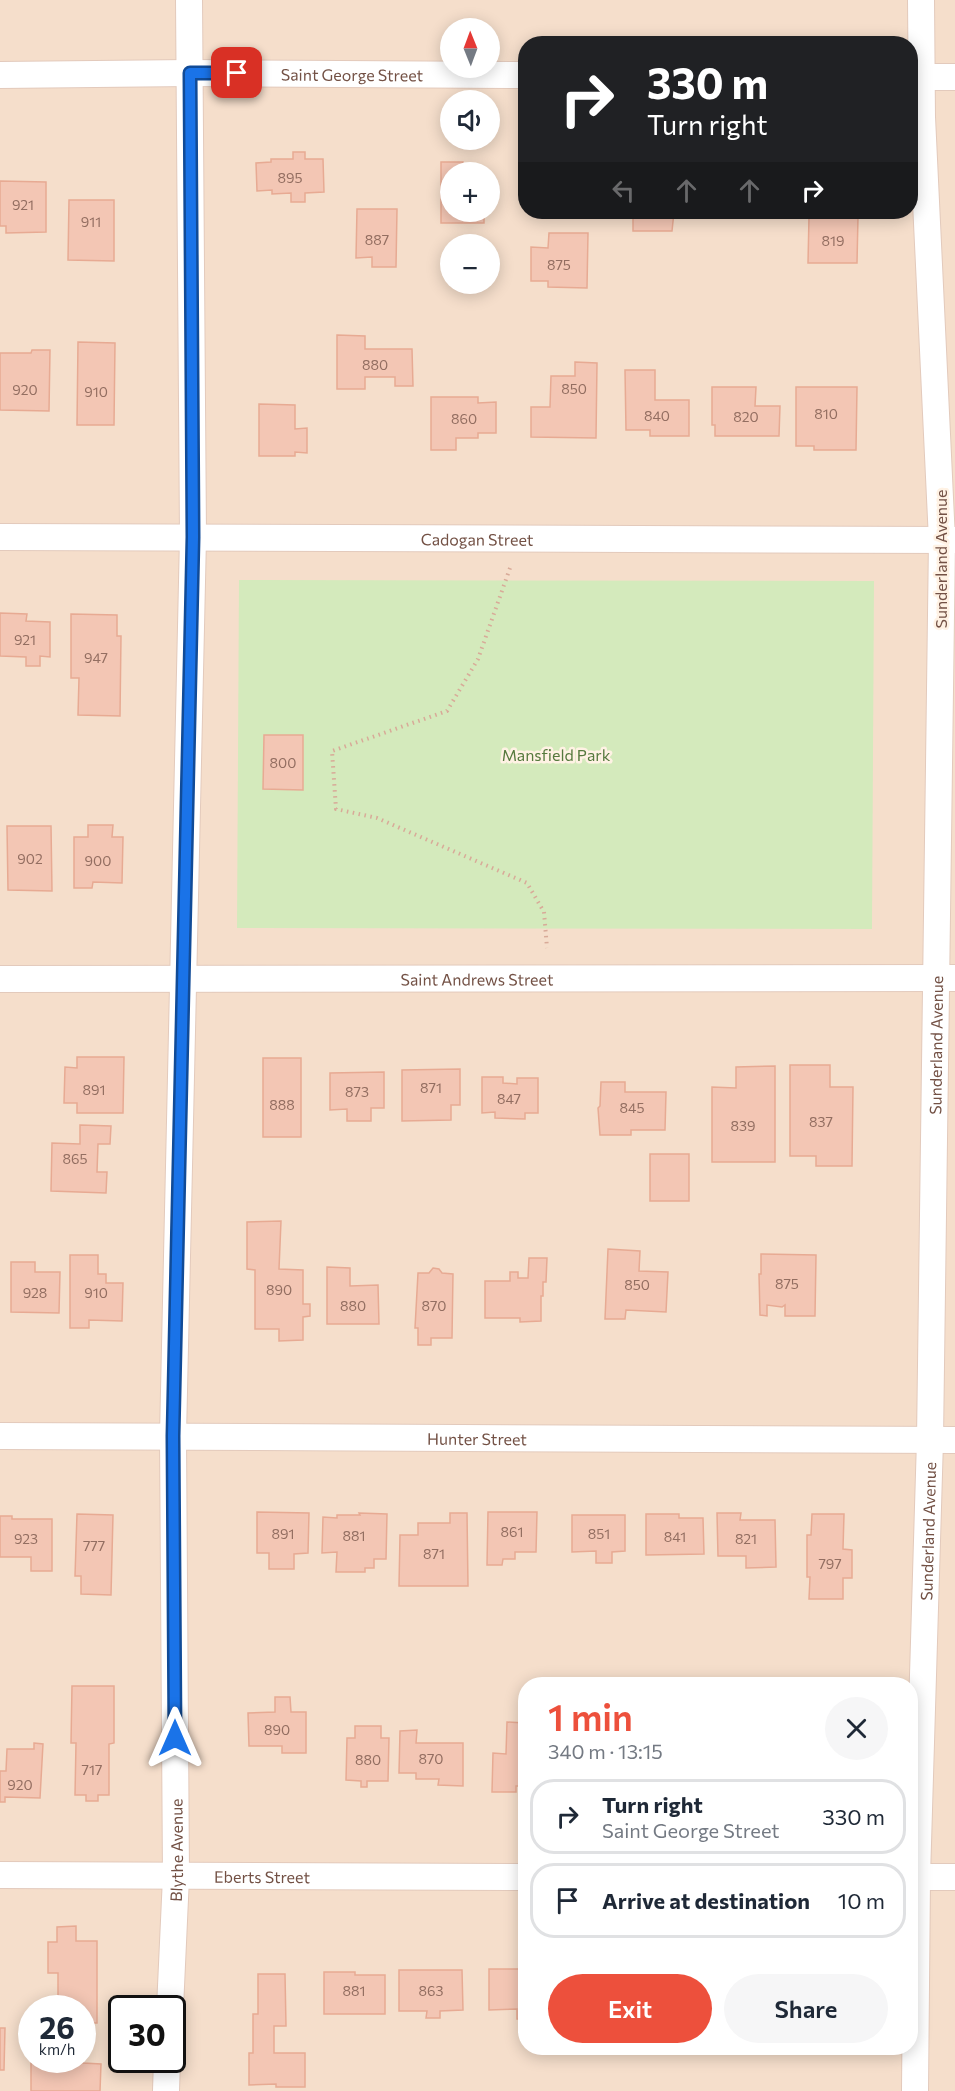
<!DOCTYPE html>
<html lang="en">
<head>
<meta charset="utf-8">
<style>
	body { margin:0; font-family:Commissioner,sans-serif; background:#f6f6f7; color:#1f2937; height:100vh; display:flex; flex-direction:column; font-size:22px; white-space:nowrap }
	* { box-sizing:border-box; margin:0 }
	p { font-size:20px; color:#747a83 }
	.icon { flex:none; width:33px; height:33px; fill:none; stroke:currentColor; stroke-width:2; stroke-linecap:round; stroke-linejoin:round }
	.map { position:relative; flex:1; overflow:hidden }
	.drawer { position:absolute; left:518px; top:1677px; width:400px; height:378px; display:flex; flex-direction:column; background:#fff; border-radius:24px; box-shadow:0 3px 15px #0003 }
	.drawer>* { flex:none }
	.hud { position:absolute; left:518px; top:36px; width:400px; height:183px; border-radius:24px; box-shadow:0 3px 15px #0003; background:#202124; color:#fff; overflow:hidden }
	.needle { width:39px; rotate:359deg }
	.fabs { position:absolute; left:440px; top:18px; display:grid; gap:12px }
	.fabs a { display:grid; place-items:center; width:60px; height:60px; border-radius:50%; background:#fff; box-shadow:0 3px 15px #0003; font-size:30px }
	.speed { position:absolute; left:18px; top:1995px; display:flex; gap:12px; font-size:30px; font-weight:700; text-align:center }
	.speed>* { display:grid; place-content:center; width:78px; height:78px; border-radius:50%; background:#fff; box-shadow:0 3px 15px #0003; line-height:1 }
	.speed small { font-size:15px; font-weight:400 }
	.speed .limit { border:3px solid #111; border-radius:9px; background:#fff; color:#111 }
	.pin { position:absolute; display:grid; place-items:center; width:51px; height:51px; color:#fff; margin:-26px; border-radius:12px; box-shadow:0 3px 9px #0006 }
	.me { position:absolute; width:66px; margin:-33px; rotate:0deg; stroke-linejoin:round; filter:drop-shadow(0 0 4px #0008) }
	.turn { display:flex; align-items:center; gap:21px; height:126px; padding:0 30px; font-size:27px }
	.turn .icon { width:78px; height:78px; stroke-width:2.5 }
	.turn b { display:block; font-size:42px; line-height:51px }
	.lanes { display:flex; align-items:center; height:57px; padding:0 30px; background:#0003; justify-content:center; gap:30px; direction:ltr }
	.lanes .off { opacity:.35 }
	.round { display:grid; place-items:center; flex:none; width:63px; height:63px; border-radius:32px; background:#f6f6f7 }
	.head { display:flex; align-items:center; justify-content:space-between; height:102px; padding:0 30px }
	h1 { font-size:36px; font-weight:600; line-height:45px; color:#ed503c }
	.primary-button { display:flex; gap:12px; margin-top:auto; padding:12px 30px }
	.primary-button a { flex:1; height:69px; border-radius:36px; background:#ed503c; color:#fff; font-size:24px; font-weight:600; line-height:69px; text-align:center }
	.primary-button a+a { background:#f6f6f7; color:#1f2937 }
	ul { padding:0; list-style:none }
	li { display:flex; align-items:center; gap:18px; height:75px; margin:0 12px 9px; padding:0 18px; border:3px solid #e0e1e3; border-radius:24px }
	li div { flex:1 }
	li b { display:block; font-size:22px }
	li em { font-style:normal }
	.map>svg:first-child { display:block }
</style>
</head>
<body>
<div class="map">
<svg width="955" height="2091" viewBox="0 0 955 2091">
	<rect width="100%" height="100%" fill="#fdeddd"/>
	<!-- residential -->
	<path fill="#f5decb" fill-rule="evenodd" d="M0,0H955V2091H0ZM450,28H489V68H450ZM525,44H910V212H525ZM450,100H489V140H450ZM450,172H489V212H450ZM450,244H489V284H450ZM525,1684H910V2048H525ZM32,2008H82V2060H32ZM122,2008H172V2060H122Z"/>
	<!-- green -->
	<polygon fill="#d4eabc" points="239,580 874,581 872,929 237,928"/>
	<!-- building -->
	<g fill="#f3c6b4" stroke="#e7aa93" stroke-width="1.5">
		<polygon points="293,152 305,152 305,159 323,159 324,192 305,193 305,202 291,202 291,193 272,194 272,190 257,191 256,163 271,162 271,159 293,159"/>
		<polygon points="441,162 463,162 463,171 484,171 484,172 450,172 450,212 484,212 484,223 441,223"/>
		<polygon points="0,181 46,182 46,232 6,233 6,226 0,226"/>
		<polygon points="69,200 114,200 114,261 68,260"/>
		<polygon points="357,209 397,209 396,267 372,267 372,257 356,258"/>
		<polygon points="613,212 674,212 672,231 633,231 633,215 613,215"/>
		<polygon points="809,217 858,217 857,263 808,263"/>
		<polygon points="549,233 588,233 587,288 548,287 548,281 531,281 531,247 548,248"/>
		<polygon points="337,335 365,336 365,349 412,349 413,386 395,386 395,377 365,377 365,389 337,389"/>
		<polygon points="78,342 115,343 114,425 77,425"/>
		<polygon points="32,350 50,350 49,411 0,410 0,353 31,353"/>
		<polygon points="575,362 597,363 596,438 531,437 531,407 550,407 551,376 575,376"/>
		<polygon points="625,370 655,370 655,400 689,400 689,436 650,436 650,430 626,430"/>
		<polygon points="712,387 756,387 755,406 780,406 779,436 715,436 715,425 712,425"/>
		<polygon points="796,387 857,387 856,450 814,450 814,446 796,446"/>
		<polygon points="431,397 478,397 478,403 496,402 496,433 478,433 478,438 456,438 456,450 431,450"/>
		<polygon points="259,404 295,405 295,429 307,428 307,453 295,452 295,456 259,456"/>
		<polygon points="0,613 27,614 26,621 50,622 50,657 40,656 40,666 26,666 26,657 0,656"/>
		<polygon points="71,614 117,615 117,636 121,636 120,716 78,715 79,678 71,678"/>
		<polygon points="264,735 303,735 303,790 263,789"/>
		<polygon points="88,825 113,825 112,837 123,837 122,883 93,882 92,888 74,888 74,837 88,837"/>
		<polygon points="7,826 51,826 52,891 8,890"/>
		<polygon points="77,1057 124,1057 123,1113 77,1113 77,1103 64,1103 65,1067 77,1068"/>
		<rect x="263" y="1058" width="38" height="79"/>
		<polygon points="790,1065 830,1065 830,1087 853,1087 852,1166 816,1166 816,1156 790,1156"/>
		<polygon points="775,1066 775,1162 712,1162 712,1087 736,1088 736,1067"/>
		<polygon points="460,1069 460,1105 451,1105 451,1120 402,1121 402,1070"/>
		<polygon points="384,1072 384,1108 371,1108 371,1121 347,1121 347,1109 330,1110 330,1073"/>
		<polygon points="482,1077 503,1077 503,1083 517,1084 517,1078 538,1078 538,1113 525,1113 525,1119 495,1118 495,1112 482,1113"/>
		<polygon points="601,1082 625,1082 625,1092 666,1092 665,1130 631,1130 631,1135 600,1135 598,1108 600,1106"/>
		<polygon points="80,1125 111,1126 110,1144 98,1144 97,1172 107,1172 106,1193 51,1191 52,1143 80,1144"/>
		<rect x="650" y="1154" width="39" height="47"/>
		<polygon points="281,1221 279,1269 303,1270 303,1304 310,1304 310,1316 303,1317 303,1340 279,1341 279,1329 255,1329 255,1270 247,1269 247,1222"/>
		<polygon points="608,1249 640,1251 639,1271 668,1272 666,1312 626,1310 625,1319 605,1319"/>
		<polygon points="761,1254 816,1255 815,1316 785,1316 785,1305 782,1307 767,1305 767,1316 760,1315 759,1274 761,1274"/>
		<polygon points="70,1255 98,1255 98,1274 106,1274 106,1283 123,1283 122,1321 89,1320 89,1328 70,1328"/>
		<polygon points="529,1258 547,1258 546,1282 543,1282 543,1296 541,1296 541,1321 520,1322 520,1318 485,1318 485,1281 510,1281 510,1272 518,1272 518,1278 528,1278"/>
		<polygon points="11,1262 35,1262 35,1272 60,1272 59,1313 11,1312"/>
		<polygon points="327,1267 350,1268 350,1286 378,1285 379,1324 327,1324"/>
		<polygon points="433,1268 439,1269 442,1273 453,1274 452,1338 431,1338 431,1345 418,1345 418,1328 415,1328 418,1273 429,1273"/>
		<polygon points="257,1512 309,1513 308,1553 294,1554 294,1569 269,1569 269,1553 257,1553"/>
		<polygon points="488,1512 537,1512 536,1552 515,1552 515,1559 503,1559 502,1565 487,1565"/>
		<polygon points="359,1513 387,1514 386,1559 374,1559 374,1568 365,1568 365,1572 336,1572 337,1552 322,1553 323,1517 337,1518 337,1515 360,1515"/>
		<polygon points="450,1513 467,1513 468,1586 399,1586 400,1535 418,1535 418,1523 450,1523"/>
		<polygon points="717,1513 741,1513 740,1520 775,1520 776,1567 746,1568 746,1556 718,1556"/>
		<polygon points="77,1514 113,1515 111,1595 81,1594 81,1576 75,1576"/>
		<polygon points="646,1514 679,1514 679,1518 703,1518 704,1554 646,1555"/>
		<polygon points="812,1514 844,1514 843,1549 852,1550 852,1578 843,1578 843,1599 809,1599 810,1577 807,1577 807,1535 811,1535"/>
		<polygon points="572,1515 625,1515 625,1551 612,1552 612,1563 596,1563 596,1551 572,1552"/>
		<polygon points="0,1516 12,1516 12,1519 52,1519 52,1571 31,1571 31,1557 0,1557"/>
		<polygon points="72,1686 114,1686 114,1743 109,1744 109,1795 98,1795 98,1801 86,1801 86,1795 75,1795 76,1743 71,1743"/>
		<polygon points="275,1697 290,1697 291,1712 306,1712 306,1753 282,1753 282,1746 249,1746 248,1713 275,1712"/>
		<polygon points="507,1722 525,1723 525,1786 516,1786 516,1792 492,1792 493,1753 506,1754"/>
		<polygon points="355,1726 381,1726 381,1738 389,1738 388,1781 367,1781 367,1787 361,1787 361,1781 346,1780 347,1738 355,1738"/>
		<polygon points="417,1730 416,1743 463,1743 463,1786 438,1785 439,1779 416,1779 416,1773 399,1773 400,1731"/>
		<polygon points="34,1743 43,1744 40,1798 5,1797 5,1802 0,1802 0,1771 6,1771 7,1749 34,1749"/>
		<polygon points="76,1926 76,1941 97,1941 97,2023 82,2023 82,2008 56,2008 56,2004 58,2004 58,1973 48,1973 48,1942 57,1942 57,1927"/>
		<polygon points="489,1969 525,1969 525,2019 517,2019 517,2009 489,2010"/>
		<polygon points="399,1970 462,1970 463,2010 440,2011 440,2018 426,2018 427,2011 399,2011"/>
		<polygon points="324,1972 355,1972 355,1975 385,1975 385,2014 324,2014"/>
		<polygon points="258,1974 285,1974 286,2026 274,2026 274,2053 305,2053 305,2087 276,2087 276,2084 249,2085 249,2053 253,2053 253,2014 258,2014"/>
		<polygon points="0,2028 5,2028 4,2070 0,2070"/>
		<polygon points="83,2052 83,2063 101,2064 100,2091 31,2091 31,2063 65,2064 65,2060 82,2060"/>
	</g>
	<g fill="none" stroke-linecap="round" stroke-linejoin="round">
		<defs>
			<g id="minor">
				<path id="s1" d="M0,75L190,73L525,75"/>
				<polyline points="910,77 955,77"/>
				<path id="s2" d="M0,537L955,540"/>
				<path id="s3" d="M0,979L955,978"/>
				<path id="s4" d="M0,1436L955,1440"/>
				<path id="s5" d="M0,1875L525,1877"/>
				<polyline points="910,1877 955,1877"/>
				<path id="s6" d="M170,2008L176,1877L173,1436L193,537L189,0"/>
				<polyline points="166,2091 167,2060"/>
				<path id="s7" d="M915,2091L917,1877L930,1440L942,540L922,117L921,0"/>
			</g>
		</defs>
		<!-- minor casing -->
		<use href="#minor" stroke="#e3cabc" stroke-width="28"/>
		<!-- path -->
		<polyline stroke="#d8aa98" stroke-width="4" stroke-dasharray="1.5 4.5" stroke-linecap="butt" points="510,568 478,659 447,711 332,751 336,809 377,818 527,883 544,912 547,948"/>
		<!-- minor -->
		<use href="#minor" stroke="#fff" stroke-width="26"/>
	</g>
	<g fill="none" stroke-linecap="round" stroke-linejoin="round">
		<defs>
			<polyline id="route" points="175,1738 173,1436 193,537 190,73 237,73"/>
		</defs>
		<!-- route casing -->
		<use href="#route" stroke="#114b97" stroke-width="15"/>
		<!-- route -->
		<use href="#route" stroke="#1a73e8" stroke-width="10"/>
	</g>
	<g text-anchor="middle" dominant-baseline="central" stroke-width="5" stroke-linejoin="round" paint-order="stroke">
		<!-- number labels -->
		<g font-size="14" fill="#936e61">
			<text x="290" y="177">895</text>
			<text x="23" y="204">921</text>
			<text x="91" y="221">911</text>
			<text x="377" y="239">887</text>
			<text x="833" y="240">819</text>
			<text x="559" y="264">875</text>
			<text x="375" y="364">880</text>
			<text x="574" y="388">850</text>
			<text x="25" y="389">920</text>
			<text x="96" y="391">910</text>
			<text x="826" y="413">810</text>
			<text x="657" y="415">840</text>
			<text x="746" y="416">820</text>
			<text x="464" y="418">860</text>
			<text x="25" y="639">921</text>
			<text x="96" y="657">947</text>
			<text x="283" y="762">800</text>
			<text x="30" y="858">902</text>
			<text x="98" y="860">900</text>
			<text x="431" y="1087">871</text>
			<text x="94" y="1089">891</text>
			<text x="357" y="1091">873</text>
			<text x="509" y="1098">847</text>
			<text x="282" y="1104">888</text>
			<text x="632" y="1107">845</text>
			<text x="821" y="1121">837</text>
			<text x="743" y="1125">839</text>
			<text x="75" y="1158">865</text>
			<text x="787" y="1283">875</text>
			<text x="637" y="1284">850</text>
			<text x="279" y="1289">890</text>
			<text x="35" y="1292">928</text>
			<text x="96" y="1292">910</text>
			<text x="353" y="1305">880</text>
			<text x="434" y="1305">870</text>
			<text x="512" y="1531">861</text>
			<text x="283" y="1533">891</text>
			<text x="599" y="1533">851</text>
			<text x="354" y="1535">881</text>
			<text x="675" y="1536">841</text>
			<text x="26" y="1538">923</text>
			<text x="746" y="1538">821</text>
			<text x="94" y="1545">777</text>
			<text x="434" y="1553">871</text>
			<text x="830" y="1563">797</text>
			<text x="277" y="1729">890</text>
			<text x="431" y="1758">870</text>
			<text x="368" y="1759">880</text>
			<text x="92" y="1769">717</text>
			<text x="20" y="1784">920</text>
			<text x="354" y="1990">881</text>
			<text x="431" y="1990">863</text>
		</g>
		<!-- street labels -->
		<g font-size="16" fill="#735145" stroke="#fff2e4">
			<text stroke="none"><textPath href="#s1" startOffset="352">Saint George Street</textPath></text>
			<text stroke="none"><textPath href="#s2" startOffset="477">Cadogan Street</textPath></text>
			<text transform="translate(940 559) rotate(-90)">Sunderland Avenue</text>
			<text stroke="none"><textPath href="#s3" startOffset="477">Saint Andrews Street</textPath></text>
			<text stroke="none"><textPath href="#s7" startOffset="1046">Sunderland Avenue</textPath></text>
			<text stroke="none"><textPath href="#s4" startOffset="477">Hunter Street</textPath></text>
			<text stroke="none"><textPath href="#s7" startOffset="560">Sunderland Avenue</textPath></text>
			<text stroke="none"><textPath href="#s6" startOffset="158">Blythe Avenue</textPath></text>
			<text stroke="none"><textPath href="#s5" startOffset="262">Eberts Street</textPath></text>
		</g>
		<!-- park labels -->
		<g font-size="16" fill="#55793d" stroke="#fff2e4">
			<text x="556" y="754">Mansfield Park</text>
		</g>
	</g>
</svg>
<div class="fabs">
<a><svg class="needle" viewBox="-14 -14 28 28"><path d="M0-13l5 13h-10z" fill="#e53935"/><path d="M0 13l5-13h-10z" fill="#747a83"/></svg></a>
<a><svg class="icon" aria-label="sound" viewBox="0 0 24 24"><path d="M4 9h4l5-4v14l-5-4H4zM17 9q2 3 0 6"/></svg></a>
<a>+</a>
<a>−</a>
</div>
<div class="speed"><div>26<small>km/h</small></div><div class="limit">30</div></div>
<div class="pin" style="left:237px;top:73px;background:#d93025"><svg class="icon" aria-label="arrive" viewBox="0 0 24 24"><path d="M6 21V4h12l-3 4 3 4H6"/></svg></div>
<svg class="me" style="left:175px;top:1738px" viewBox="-20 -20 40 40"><path d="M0-17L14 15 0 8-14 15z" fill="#1a73e8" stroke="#fff" stroke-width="4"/></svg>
<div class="hud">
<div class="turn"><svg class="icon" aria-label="right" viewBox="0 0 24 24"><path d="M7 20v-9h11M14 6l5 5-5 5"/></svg><div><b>330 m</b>Turn right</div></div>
<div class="lanes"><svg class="icon off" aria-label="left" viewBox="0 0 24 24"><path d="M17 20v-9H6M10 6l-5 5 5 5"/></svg><svg class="icon off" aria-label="ahead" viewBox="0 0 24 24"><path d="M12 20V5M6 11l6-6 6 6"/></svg><svg class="icon off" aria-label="ahead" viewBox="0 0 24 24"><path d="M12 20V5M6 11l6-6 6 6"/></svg><svg class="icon" aria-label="right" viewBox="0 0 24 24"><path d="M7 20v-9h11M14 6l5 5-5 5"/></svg></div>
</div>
<section class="drawer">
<div class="head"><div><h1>1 min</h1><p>340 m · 13:15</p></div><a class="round"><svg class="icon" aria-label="close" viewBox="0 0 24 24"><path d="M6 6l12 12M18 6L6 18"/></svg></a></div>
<ul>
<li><svg class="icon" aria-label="right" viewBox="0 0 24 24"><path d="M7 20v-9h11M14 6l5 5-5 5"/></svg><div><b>Turn right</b><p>Saint George Street</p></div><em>330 m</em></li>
<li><svg class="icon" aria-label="arrive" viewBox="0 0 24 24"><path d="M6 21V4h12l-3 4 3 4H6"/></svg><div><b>Arrive at destination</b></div><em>10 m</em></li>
</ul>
<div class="primary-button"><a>Exit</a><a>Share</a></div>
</section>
</div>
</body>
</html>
